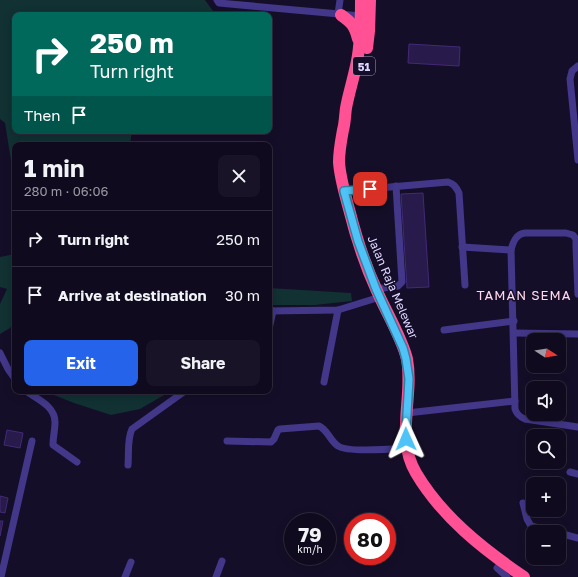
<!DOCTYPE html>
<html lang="en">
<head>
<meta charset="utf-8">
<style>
	body { margin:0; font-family:"Golos Text",sans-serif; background:#191327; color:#f1f3f6; height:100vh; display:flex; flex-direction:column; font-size:15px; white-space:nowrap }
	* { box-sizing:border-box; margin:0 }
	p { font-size:13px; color:#9c9aa4 }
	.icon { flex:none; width:22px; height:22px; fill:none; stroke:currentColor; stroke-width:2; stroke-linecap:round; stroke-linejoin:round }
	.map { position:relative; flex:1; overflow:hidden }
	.drawer { position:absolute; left:12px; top:142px; width:260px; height:252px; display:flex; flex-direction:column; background:#100a1e; border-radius:8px; box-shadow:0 2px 10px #0003,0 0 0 1px #302b3c }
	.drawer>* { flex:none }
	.banner { position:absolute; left:12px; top:12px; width:260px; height:122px; border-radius:8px; box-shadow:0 2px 10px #0003,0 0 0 1px #302b3c; background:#00695c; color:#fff; overflow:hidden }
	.needle { width:26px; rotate:102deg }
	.buttons { position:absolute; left:526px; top:333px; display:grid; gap:8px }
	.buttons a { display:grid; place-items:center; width:40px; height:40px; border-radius:8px; background:#100a1e; box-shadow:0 2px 10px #0003,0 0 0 1px #302b3c; font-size:20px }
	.speed { position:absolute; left:284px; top:513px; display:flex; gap:8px; font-size:20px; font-weight:700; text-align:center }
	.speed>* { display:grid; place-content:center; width:52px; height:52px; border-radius:50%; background:#100a1e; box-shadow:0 2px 10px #0003,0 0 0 1px #302b3c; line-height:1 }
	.speed small { font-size:10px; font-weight:400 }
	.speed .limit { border:6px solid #d22; background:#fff; color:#111 }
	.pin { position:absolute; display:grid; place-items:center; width:34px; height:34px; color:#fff; margin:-17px; border-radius:8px; box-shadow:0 2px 6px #0006 }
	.me { position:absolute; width:44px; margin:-22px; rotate:359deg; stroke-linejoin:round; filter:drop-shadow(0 0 3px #0008) }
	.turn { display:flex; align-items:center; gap:14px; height:84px; padding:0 12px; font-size:18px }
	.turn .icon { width:52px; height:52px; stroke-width:2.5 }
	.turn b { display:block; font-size:28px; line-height:34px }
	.then { display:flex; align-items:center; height:38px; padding:0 12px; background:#0003; gap:8px; font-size:15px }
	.round { display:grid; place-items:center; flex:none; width:42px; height:42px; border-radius:8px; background:#191327 }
	.head { display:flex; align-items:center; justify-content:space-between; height:68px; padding:0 12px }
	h1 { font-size:24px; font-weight:700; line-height:30px }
	.primary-button { display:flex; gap:8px; margin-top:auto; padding:8px 12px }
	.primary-button a { flex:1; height:46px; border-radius:8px; background:#2563eb; color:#fff; font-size:16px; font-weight:700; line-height:46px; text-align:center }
	.primary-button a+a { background:#191327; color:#f1f3f6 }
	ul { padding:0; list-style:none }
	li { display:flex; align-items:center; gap:12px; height:56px; padding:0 12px; border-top:1px solid #302b3c }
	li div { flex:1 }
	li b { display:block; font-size:15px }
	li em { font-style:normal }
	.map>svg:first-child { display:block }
</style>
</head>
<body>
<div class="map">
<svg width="578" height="577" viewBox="0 0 578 577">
	<rect width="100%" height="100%" fill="#150e28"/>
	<!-- green -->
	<g fill="#113133">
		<polygon points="0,0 205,0 213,11 241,15 15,15 15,131 132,131 130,145 15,145 15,186 5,123 0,119"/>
		<polygon points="15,254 15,319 10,328 0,334 0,304 7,289 0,287 0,257"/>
		<polygon points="269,288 351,293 352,301 315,305 269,305"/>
		<polygon points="44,391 171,391 140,409 111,415 74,403"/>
	</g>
	<!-- building -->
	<g fill="#281a4a" stroke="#412a77">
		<polygon points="409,44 460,47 459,66 408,63"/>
		<polygon points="423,193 429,287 407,288 401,194"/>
		<polygon points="7,430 23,433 20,448 4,445"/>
		<polygon points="0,496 8,498 5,513 0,512"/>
		<polygon points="0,521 3,521 0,536"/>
	</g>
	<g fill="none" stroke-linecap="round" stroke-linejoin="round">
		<!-- street -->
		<g stroke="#423789" stroke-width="7">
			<polyline points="217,0 219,3 361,16"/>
			<polyline points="338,14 340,0"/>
			<polyline points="578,66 572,71 570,79 578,160"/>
			<path d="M344,191L448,182C454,184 456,187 459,193L465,285"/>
			<polyline points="462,247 511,250"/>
			<polyline points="376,289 398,286 402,282 396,186"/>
			<path d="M578,294L576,246V239L573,235L566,233H525C516,234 513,242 511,250L515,409C517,415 520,417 525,419L578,427"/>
			<polyline points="269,311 338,310 380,297"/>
			<polyline points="269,329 273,311"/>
			<polyline points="444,330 514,321"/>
			<polyline points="514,333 578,334"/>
			<polyline points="0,353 8,369 15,379"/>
			<polyline points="324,382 338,310"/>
			<path d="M26,391C37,399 55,406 55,422C55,430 53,437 53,445L77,462"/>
			<polyline points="407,413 515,401"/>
			<path d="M227,441L271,442L274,439L278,430L280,429L319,426C328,430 330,441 338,446C348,453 393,449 407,448"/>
			<path d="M128,465C129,453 127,439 132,429L185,391"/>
			<polyline points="570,472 578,474"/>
			<polyline points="523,503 527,519 531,526 554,532"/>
			<polyline points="559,533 578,538"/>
			<polyline points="502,562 497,568 507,577"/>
			<polyline points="1,577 32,441"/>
			<polyline points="125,577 131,562"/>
			<polyline points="216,577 222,561"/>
		</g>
		<!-- highway -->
		<g stroke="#ff5194" stroke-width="12">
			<path d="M361,0C361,21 361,41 357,61C354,77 349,92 346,108C345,115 345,123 343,130C341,141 339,151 339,162C340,178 345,194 349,209C356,237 365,265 377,291C386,312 402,338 407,359C414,396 395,438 416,473C442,517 483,549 524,577"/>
			<path d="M341,15C351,22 355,26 358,39"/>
			<polyline points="367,48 369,31 370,0"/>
		</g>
	</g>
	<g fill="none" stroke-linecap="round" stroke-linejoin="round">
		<defs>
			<polyline id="route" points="370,189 344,191 358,241 376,289 403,348 406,359 409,379 406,431 406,439"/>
		</defs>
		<!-- route casing -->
		<use href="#route" stroke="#337fa1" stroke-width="10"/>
		<!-- route -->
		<use href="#route" stroke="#4fc3f7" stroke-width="7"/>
	</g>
	<g text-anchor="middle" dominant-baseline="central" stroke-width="3" stroke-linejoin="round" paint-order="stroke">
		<!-- shield labels -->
		<rect fill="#150e28" stroke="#a29abe" stroke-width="1" x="353" y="57" width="22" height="18" rx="3"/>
		<g font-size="11" font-weight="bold" fill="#ded6ff">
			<text x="364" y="66">51</text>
		</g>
		<!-- street labels -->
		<g font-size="12" fill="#ded6ff" stroke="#150e28">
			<text transform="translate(393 287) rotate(67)">Jalan Raja Melewar</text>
		</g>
		<!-- neighbourhood labels -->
		<g font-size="13" letter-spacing="1" fill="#ffd8ed" stroke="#150e28">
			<text x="524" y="295">TAMAN SEMA</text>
		</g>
	</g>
</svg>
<div class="buttons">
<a><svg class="needle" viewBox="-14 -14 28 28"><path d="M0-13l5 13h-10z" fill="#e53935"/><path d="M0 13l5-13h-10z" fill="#9c9aa4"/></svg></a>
<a><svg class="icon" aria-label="sound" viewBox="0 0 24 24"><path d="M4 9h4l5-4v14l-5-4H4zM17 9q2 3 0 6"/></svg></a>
<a><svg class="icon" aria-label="search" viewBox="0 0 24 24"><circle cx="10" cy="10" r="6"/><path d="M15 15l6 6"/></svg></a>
<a>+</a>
<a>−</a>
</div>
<div class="speed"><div>79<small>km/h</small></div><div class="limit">80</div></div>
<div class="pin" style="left:370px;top:189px;background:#d93025"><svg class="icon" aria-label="arrive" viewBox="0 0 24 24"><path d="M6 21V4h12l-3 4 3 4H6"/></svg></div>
<svg class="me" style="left:406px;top:439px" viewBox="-20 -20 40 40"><path d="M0-17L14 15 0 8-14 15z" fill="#4fc3f7" stroke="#fff" stroke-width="4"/></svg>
<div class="banner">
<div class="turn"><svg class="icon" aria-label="right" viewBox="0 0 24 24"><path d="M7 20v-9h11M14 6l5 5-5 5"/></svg><div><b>250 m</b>Turn right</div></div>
<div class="then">Then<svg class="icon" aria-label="arrive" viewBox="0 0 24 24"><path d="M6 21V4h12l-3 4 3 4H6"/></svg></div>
</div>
<section class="drawer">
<div class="head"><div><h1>1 min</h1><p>280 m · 06:06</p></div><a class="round"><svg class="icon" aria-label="close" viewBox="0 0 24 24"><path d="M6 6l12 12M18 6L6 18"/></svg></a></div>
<ul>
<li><svg class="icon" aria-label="right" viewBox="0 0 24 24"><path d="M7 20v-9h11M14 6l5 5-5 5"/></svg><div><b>Turn right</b></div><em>250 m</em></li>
<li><svg class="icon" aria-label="arrive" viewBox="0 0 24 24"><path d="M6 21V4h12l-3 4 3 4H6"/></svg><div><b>Arrive at destination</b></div><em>30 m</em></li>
</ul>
<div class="primary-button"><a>Exit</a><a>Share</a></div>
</section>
</div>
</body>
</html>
